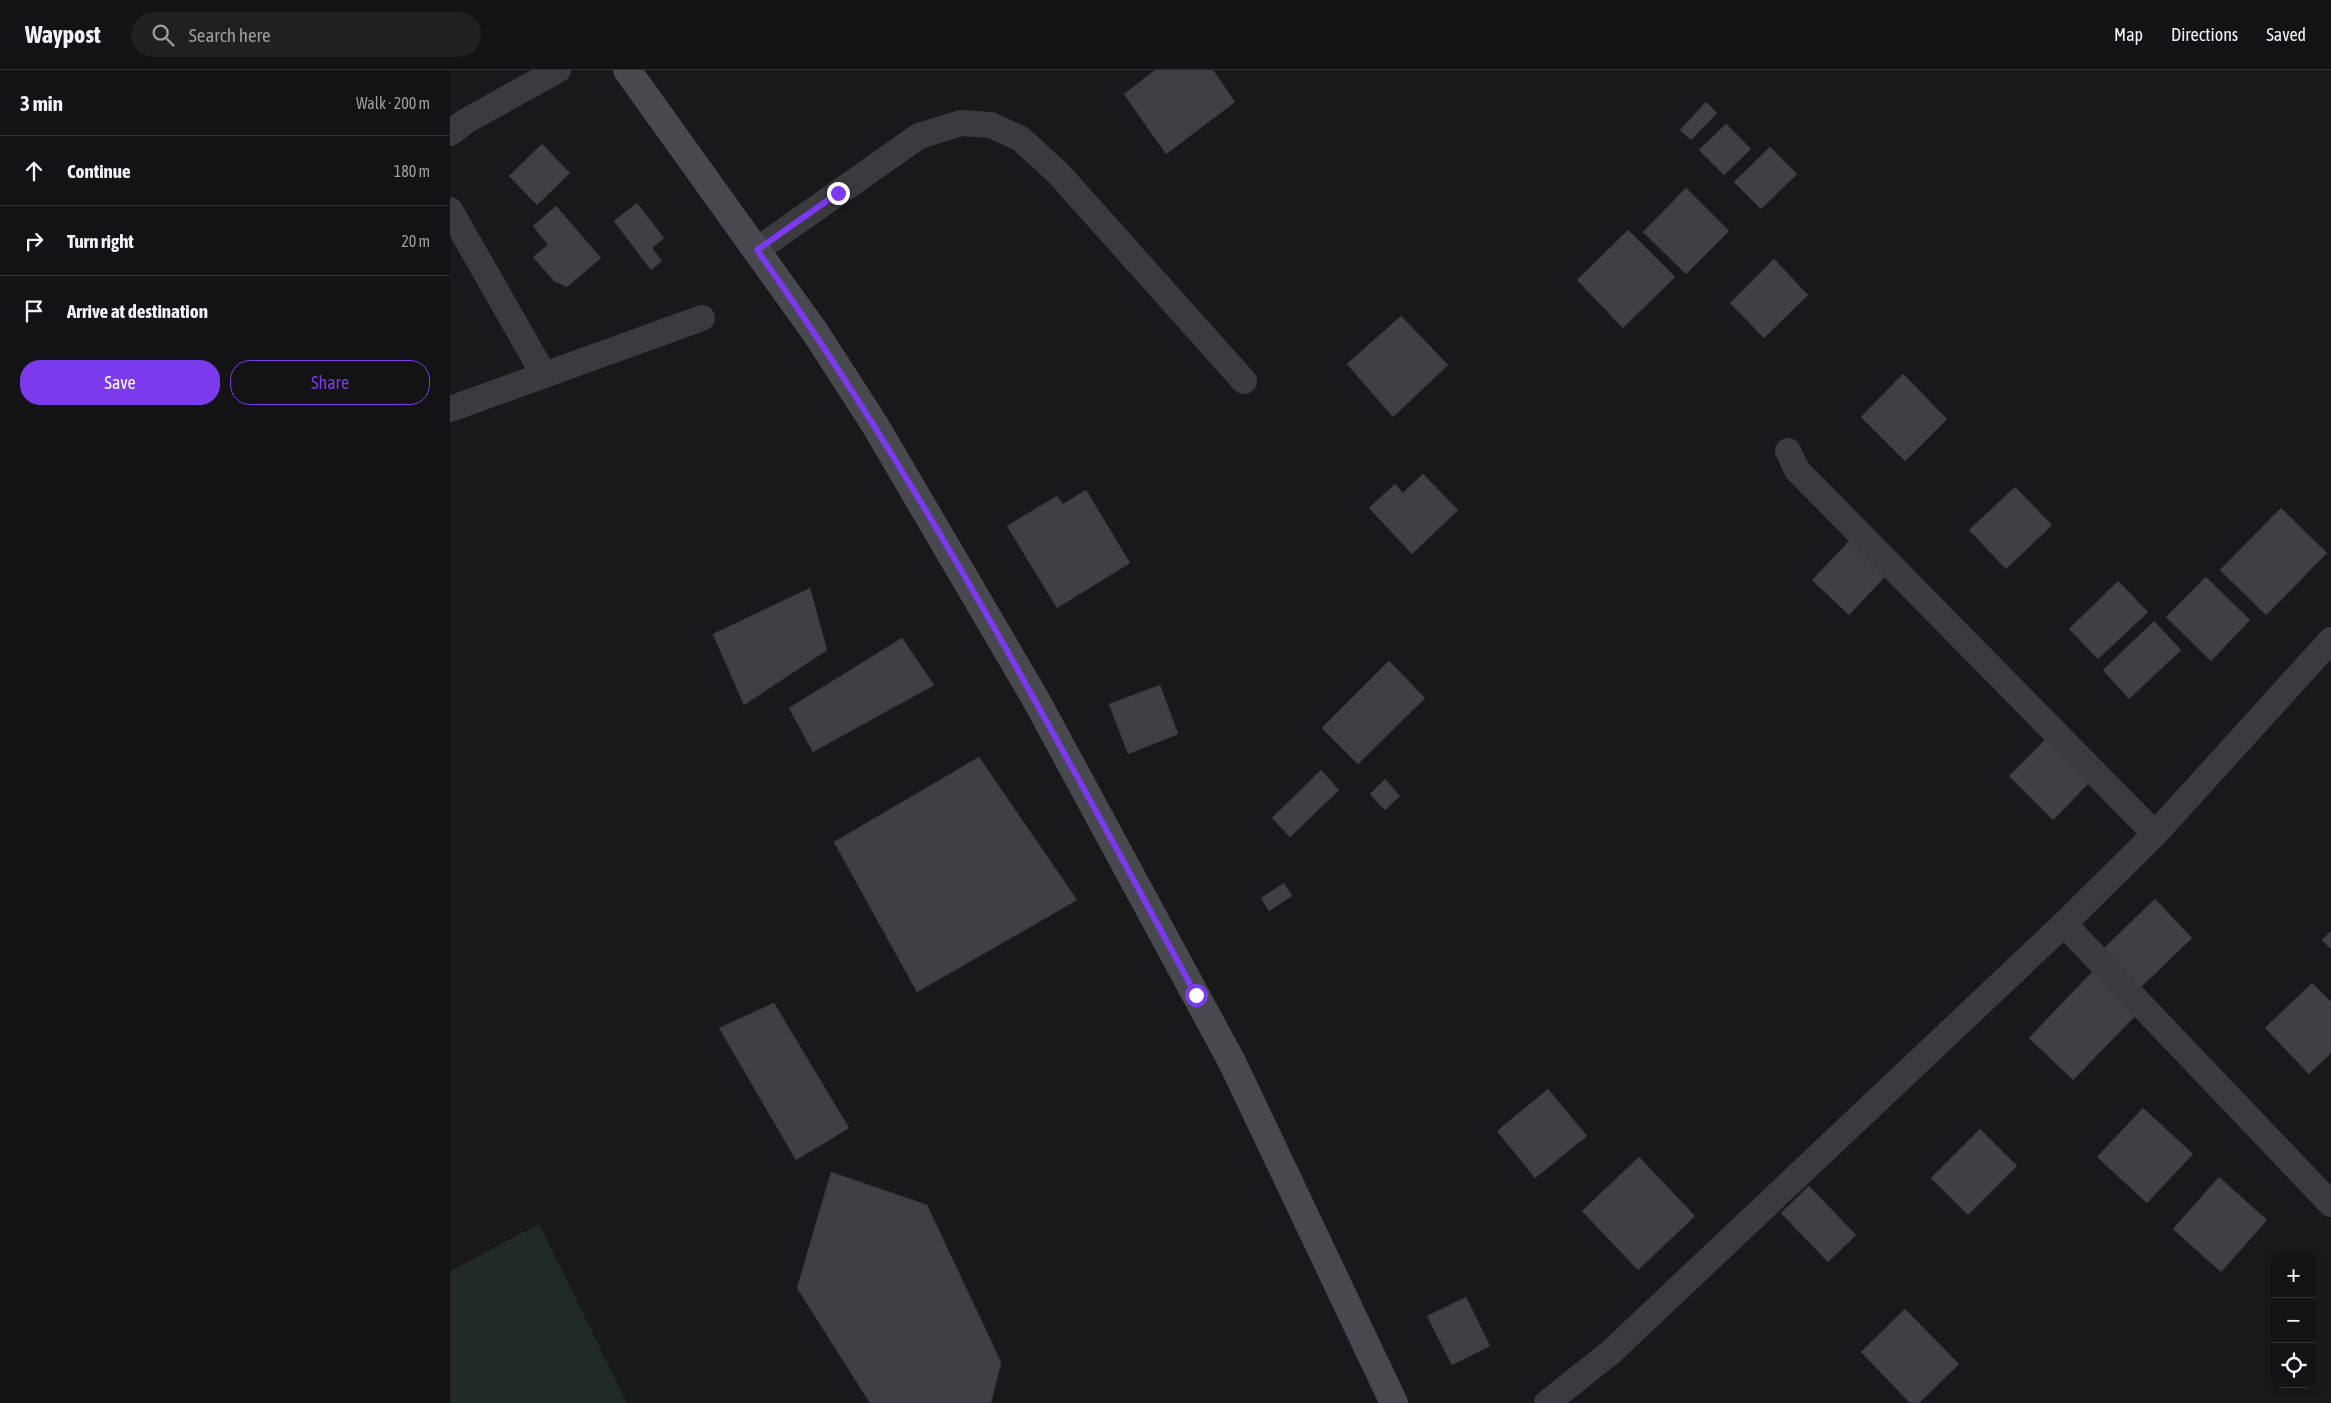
<!DOCTYPE html>
<html lang="en">
<head>
<meta charset="utf-8">
<style>
	:root { --surface:#131214; --page:#202022; --text:#f1f3f6; --muted:#9d9ea0; --line:#323234; --accent:#7c3aed }
	body { margin:0; font-family:"Asap Condensed",sans-serif; background:var(--page); color:var(--text) }
	.controls { position:absolute; right:15px; bottom:15px; display:grid; overflow:hidden; border-radius:10px; box-shadow:0 2px 8px #0003 }
	.controls button { width:45px; height:45px; display:grid; place-items:center; padding:0; border:0; border-bottom:1px solid var(--line); background:var(--surface); color:var(--text); font:25px sans-serif }
	.stop { position:absolute; width:15px; height:15px; margin:-11px; border:4px solid #7c3aed; border-radius:50%; background:#fff }
	.stop.end { background:#7c3aed; border-color:#fff; box-shadow:0 1px 5px #0008 }
	.list { margin:0; padding:0; list-style:none }
	h2 { display:flex; justify-content:space-between; align-items:center; height:65px; margin:0; padding:0 20px; font-size:21px }
	h2 small { font-size:16px; font-weight:400; color:var(--muted) }
	.list li { display:grid; grid-template-columns:32px 1fr auto; gap:15px; align-items:center; box-sizing:border-box; height:70px; padding:0 20px; border-top:1px solid var(--line) }
	.list b { display:block; font-size:19px; white-space:nowrap }
	.list em { font-size:16px; font-style:normal; color:var(--muted) }
	.actions { display:flex; gap:10px; padding:15px 20px }
	.actions a { flex:1; padding:11px 0; border:1px solid var(--accent); border-radius:20px; text-align:center; font-size:18px; color:var(--accent) }
	.actions .main { background:var(--accent); color:#fff }
	.icon { flex:none; width:28px; height:28px; fill:none; stroke:currentColor; stroke-width:2; stroke-linecap:round; stroke-linejoin:round }
	.map { position:relative; flex:none; width:1881px; height:1333px; overflow:hidden }
	header { display:flex; align-items:center; gap:30px; box-sizing:border-box; height:70px; padding:0 25px; background:var(--surface); border-bottom:1px solid var(--line) }
	header strong { font-size:24px }
	nav { display:flex; gap:28px; margin-inline-start:auto; font-size:18px }
	.search { width:350px; height:45px; background:var(--page); display:flex; align-items:center; gap:12px; box-sizing:border-box; padding:0 18px; border-radius:28px; color:var(--muted); font-size:19px }
	main { display:flex }
	aside { flex:1; background:var(--surface) }
	.map>svg:first-child { display:block }
	.grass { fill:#222a25 }
	.building { fill:#404044; stroke:#333236 }
	.lines { fill:none; stroke-linecap:round; stroke-linejoin:round }
	.street { stroke:#3a3a3f; stroke-width:26 }
	.secondary { stroke:#48484f; stroke-width:28 }
	.route { stroke:#7c3aed; stroke-width:6 }
</style>
</head>
<body>
<header>
<strong>Waypost</strong>
<div class="search"><svg class="icon" aria-label="search" viewBox="0 0 24 24"><circle cx="10" cy="10" r="6"/><path d="M15 15l6 6"/></svg>Search here</div>
<nav><a>Map</a><a>Directions</a><a>Saved</a></nav>
</header>
<main>
<aside>
<h2>3 min<small>Walk · 200 m</small></h2>
<ul class="list">
<li><svg class="icon" aria-label="ahead" viewBox="0 0 24 24"><path d="M12 20V5M6 11l6-6 6 6"/></svg><div><b>Continue</b></div><em>180 m</em></li>
<li><svg class="icon" aria-label="right" viewBox="0 0 24 24"><path d="M7 20v-9h11M14 6l5 5-5 5"/></svg><div><b>Turn right</b></div><em>20 m</em></li>
<li><svg class="icon" aria-label="arrive" viewBox="0 0 24 24"><path d="M6 21V4h12l-3 4 3 4H6"/></svg><div><b>Arrive at destination</b></div></li>
</ul>
<div class="actions"><a class="main">Save</a><a>Share</a></div>
</aside>
<div class="map">
<svg width="1881" height="1333" viewBox="0 0 1881 1333">
	<rect width="100%" height="100%" fill="#19181a"/>
	<polygon class="grass" points="89,1154 177,1333 0,1333 0,1201"/>
	<g class="building">
		<polygon points="705,0 763,0 785,32 716,84 674,24"/>
		<polygon points="1256,32 1267,43 1241,70 1230,60"/>
		<polygon points="1276,54 1301,79 1274,105 1249,80"/>
		<polygon points="92,74 120,103 87,135 59,106"/>
		<polygon points="1320,77 1347,104 1311,139 1284,112"/>
		<polygon points="1236,118 1279,161 1236,204 1193,162"/>
		<polygon points="187,133 214,168 202,178 212,191 201,200 164,151"/>
		<polygon points="106,136 151,188 117,217 104,211 83,187 98,175 83,156"/>
		<polygon points="1178,160 1225,207 1173,258 1127,210"/>
		<polygon points="1324,189 1358,225 1314,268 1280,233"/>
		<polygon points="951,246 998,295 943,347 897,294"/>
		<polygon points="1453,304 1497,349 1455,391 1411,347"/>
		<polygon points="973,404 1008,440 962,484 919,438 945,414 953,423"/>
		<polygon points="1565,417 1602,455 1556,499 1519,460"/>
		<polygon points="636,420 680,493 607,538 557,456 607,426 613,434"/>
		<polygon points="1831,438 1877,483 1816,545 1770,500"/>
		<polygon points="1404,466 1441,500 1399,545 1362,510"/>
		<polygon points="1756,507 1800,550 1761,591 1716,547"/>
		<polygon points="1668,511 1698,542 1648,589 1619,559"/>
		<polygon points="360,518 377,580 294,635 263,564"/>
		<polygon points="1704,551 1731,580 1679,629 1653,600"/>
		<polygon points="452,568 484,615 363,682 339,638"/>
		<polygon points="939,591 975,628 908,694 872,658"/>
		<polygon points="710,615 728,664 678,684 659,634"/>
		<polygon points="1597,668 1641,711 1603,750 1559,706"/>
		<polygon points="529,687 627,830 467,922 384,772"/>
		<polygon points="871,700 889,720 840,767 822,748"/>
		<polygon points="935,709 950,726 935,740 920,724"/>
		<polygon points="834,813 842,826 819,841 811,828"/>
		<polygon points="1705,829 1742,868 1690,918 1653,879"/>
		<polygon points="1881,861 1881,879 1872,870"/>
		<polygon points="1643,901 1687,944 1623,1010 1579,968"/>
		<polygon points="1862,913 1881,932 1881,983 1859,1004 1815,958"/>
		<polygon points="324,933 399,1058 346,1090 269,958"/>
		<polygon points="1098,1019 1137,1066 1085,1108 1047,1061"/>
		<polygon points="1693,1038 1743,1084 1697,1133 1647,1087"/>
		<polygon points="1530,1059 1567,1096 1518,1145 1481,1108"/>
		<polygon points="1189,1087 1245,1146 1188,1200 1132,1141"/>
		<polygon points="381,1102 477,1135 551,1292 541,1333 420,1333 347,1218"/>
		<polygon points="1769,1107 1817,1150 1771,1202 1723,1159"/>
		<polygon points="1359,1116 1406,1165 1378,1192 1331,1143"/>
		<polygon points="1016,1227 1040,1276 1002,1295 977,1246"/>
		<polygon points="1455,1239 1509,1294 1469,1333 1460,1333 1411,1282"/>
	</g>
	<g class="lines">
		<g class="street">
			<polyline points="0,63 16,51 108,0"/>
			<polyline points="0,140 94,305"/>
			<polyline points="307,180 469,66 511,53 541,55 571,69 608,103 794,311"/>
			<polyline points="0,339 252,248"/>
			<polyline points="1338,381 1347,400 1705,764"/>
			<polyline points="1614,854 1881,1134"/>
			<polyline points="1097,1333 1161,1282 1614,854 1705,764 1881,570"/>
		</g>
		<polyline class="secondary" points="177,0 365,262 425,355 585,628 782,992 944,1333"/>
	</g>
	<g class="lines">
		<path class="route" d="M388,123l-81,57c167,235 301,492 439,745"/>
	</g>
</svg>
<div class="controls">
<button>+</button>
<button>−</button>
<button><svg class="icon" aria-label="locate" viewBox="0 0 24 24"><circle cx="12" cy="12" r="6"/><path d="M12 2v4M12 18v4M2 12h4M18 12h4"/></svg></button>
</div>
<div class="stop" style="left:746px;top:925px"></div>
<div class="stop end" style="left:388px;top:123px"></div>
</div>
</main>
</body>
</html>
